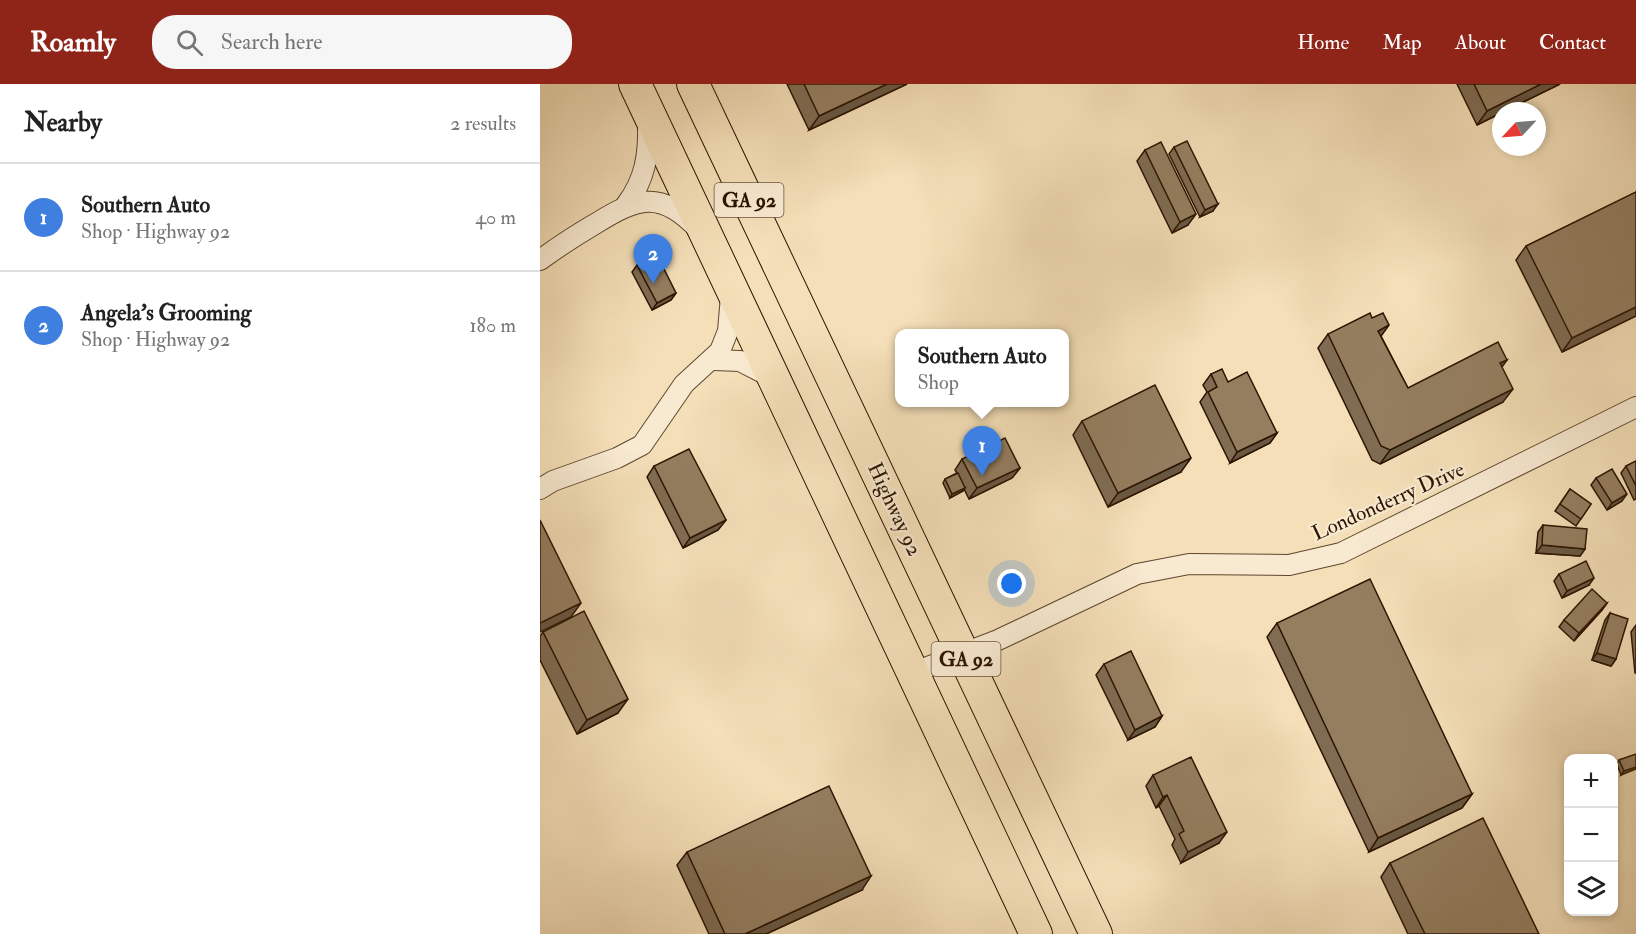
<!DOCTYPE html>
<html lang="en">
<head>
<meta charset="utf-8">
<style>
	:root { --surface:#fff; --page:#f6f6f6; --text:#222; --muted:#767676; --line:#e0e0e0; --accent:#8f2418 }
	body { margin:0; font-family:"IM FELL Double Pica",serif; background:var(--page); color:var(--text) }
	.controls { position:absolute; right:18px; bottom:18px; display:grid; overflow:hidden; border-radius:12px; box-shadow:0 3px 9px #0003 }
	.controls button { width:54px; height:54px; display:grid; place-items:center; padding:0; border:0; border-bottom:2px solid var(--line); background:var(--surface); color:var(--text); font:30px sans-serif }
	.compass { position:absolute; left:952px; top:18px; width:54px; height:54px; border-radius:50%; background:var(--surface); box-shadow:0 3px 9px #0003; rotate:244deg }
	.you { position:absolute; left:472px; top:500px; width:21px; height:21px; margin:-15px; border:4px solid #fff; border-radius:50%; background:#1a73e8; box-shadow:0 0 0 9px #1a73e833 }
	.badge { display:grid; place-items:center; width:39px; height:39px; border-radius:50%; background:var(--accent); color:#fff; font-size:20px; font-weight:700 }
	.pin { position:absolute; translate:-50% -50px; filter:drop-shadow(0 2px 3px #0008) }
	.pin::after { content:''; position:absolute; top:32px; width:21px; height:18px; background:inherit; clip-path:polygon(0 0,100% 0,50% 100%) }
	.popup { position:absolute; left:355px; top:245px; width:174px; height:78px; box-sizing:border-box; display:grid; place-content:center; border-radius:12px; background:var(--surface); filter:drop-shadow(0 2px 4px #0005); font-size:20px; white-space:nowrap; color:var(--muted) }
	.popup b { font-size:22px; color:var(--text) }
	.popup::after { content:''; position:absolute; left:50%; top:100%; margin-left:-12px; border:12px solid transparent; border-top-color:var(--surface) }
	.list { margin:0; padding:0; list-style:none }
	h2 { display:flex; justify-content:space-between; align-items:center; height:78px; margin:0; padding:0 24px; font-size:26px }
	h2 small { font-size:20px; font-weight:400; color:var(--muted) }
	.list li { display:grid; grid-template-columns:39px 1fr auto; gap:18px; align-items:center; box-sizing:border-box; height:108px; padding:0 24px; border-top:2px solid var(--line) }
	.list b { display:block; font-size:22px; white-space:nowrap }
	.list p { margin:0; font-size:20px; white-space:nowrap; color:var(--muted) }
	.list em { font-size:20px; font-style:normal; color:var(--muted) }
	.icon { flex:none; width:33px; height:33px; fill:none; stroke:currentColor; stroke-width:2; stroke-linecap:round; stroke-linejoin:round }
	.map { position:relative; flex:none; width:1096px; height:850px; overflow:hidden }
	header { display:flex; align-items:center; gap:36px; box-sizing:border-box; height:84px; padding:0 30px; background:var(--accent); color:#fff }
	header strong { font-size:28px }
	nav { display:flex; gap:33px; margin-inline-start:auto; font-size:21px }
	.search { width:420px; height:54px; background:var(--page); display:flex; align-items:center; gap:15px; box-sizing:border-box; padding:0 21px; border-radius:24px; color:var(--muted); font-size:22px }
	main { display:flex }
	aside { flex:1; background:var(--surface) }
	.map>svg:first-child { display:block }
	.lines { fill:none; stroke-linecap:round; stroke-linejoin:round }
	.street-casing { stroke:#5e472e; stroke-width:22 }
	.primary-casing { stroke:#2c1400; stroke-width:34 }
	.street { stroke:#f8ead1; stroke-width:20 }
	.primary { stroke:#f4dfb8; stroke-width:32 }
	.wall { fill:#7f6c53; stroke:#2c1400; stroke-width:1.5 }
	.shaded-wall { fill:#685843; stroke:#2c1400; stroke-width:1.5 }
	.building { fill:#947e60; stroke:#2c1400; stroke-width:1.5 }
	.labels { text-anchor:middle; stroke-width:4.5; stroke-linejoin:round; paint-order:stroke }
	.shield { fill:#f8ead1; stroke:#69543f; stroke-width:1.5 }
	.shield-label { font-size:20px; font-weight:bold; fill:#2c1400 }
	.street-label { font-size:21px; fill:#2c1400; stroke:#f8ead1 }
</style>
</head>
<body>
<header>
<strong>Roamly</strong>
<div class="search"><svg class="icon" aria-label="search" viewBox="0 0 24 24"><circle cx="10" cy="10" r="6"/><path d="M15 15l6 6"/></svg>Search here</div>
<nav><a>Home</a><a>Map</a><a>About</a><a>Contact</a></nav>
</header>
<main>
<aside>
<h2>Nearby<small>2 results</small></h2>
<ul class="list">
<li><span class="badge" style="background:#3f7fe0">1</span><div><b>Southern Auto</b><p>Shop · Highway 92</p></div><em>40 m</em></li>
<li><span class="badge" style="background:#3f7fe0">2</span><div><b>Angela's Grooming</b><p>Shop · Highway 92</p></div><em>180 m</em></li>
</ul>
</aside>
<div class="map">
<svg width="1096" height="850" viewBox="0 0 1096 850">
	<rect width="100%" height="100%" fill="#f4dfb8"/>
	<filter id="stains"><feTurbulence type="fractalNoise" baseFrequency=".00333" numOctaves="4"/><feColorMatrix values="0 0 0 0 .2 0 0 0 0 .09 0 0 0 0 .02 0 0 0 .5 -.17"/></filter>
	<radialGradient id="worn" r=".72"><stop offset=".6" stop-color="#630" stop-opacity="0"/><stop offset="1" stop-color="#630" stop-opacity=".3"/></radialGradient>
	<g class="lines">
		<defs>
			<g id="street">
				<path d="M86,121c19,-25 23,-50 22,-81"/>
				<path d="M0,176c18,-13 36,-25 55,-36 42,-26 65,-35 103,5"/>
				<polyline points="174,276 200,277 233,294"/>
				<polyline points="0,405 13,397 77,374 102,361 144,300 180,267 188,247 191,212"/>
				<polyline points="372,589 458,556 597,490 649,480 749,481 801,469 1096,323"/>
			</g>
			<g id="primary">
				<polyline points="95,0 496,850"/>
				<polyline points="153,0 556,850"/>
			</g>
		</defs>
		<use href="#street" class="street-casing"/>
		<use href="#primary" class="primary-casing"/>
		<use href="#street" class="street"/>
		<use href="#primary" class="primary"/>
	</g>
	<g class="wall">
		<polygon points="247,0 367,0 269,46"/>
		<polygon points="917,0 1020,0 965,27 961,27 961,29 937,41"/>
		<polygon points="634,63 673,127 660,133 629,70"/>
		<polygon points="605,66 648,141 632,149 597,77"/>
		<polygon points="1096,108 1096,232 1022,268 976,176 986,162"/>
		<polygon points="97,181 136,209 131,216 112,226 92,188"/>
		<polygon points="788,250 841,252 868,304 961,283 963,318 840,380 832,376 778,264"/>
		<polygon points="671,290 688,298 737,349 730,359 690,379 660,318 667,308 663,301"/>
		<polygon points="542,337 641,388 568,423 533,351"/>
		<polygon points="422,375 480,384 472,394 429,415 424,405 423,407 410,414 403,399 405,395 417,389 415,386"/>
		<polygon points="1096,377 1096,415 1094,416 1081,389 1086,382"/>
		<polygon points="114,382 186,436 178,446 143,464 107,393"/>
		<polygon points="1056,394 1082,417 1067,426 1051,401"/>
		<polygon points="1030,405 1051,420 1036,442 1015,427"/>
		<polygon points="1003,441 1045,465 1040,472 996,469 998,448"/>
		<polygon points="1019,490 1049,501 1022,514 1014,497"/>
		<polygon points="1067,519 1062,526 1034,557 1019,543 1024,536"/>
		<polygon points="1070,529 1076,575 1071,582 1052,576 1065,536"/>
		<polygon points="737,539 932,710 922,724 829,768 727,553"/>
		<polygon points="1096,541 1096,589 1095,589 1091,548"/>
		<polygon points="3,548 78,629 37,650 0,576 0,552"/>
		<polygon points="564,580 622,632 615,643 588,656 556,591"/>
		<polygon points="1096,671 1081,691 1077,680 1079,676"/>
		<polygon points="613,691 679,759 641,779 632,761 635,755 619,722 616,724 606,702"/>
		<polygon points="147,768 322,806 226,850 169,850 137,781"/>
		<polygon points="850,779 999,850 868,850 841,793"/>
	</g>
	<g class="shaded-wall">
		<polygon points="347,0 367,0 269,46 279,32"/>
		<polygon points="1001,0 1020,0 965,27 961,27 961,29 937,41 947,27"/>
		<polygon points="678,120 673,127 660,133 665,126"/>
		<polygon points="656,130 648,141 632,149 640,138"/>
		<polygon points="136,209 131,216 112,226 117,219"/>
		<polygon points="1096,223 1096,232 1022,268 1032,254"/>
		<polygon points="849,241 839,255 838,247"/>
		<polygon points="967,276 957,290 960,279"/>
		<polygon points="973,305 963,318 840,380 850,366"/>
		<polygon points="737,349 730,359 690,379 697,368"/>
		<polygon points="651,374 641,388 568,423 578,409"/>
		<polygon points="480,384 472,394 429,415 437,404"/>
		<polygon points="425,404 423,407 410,414 412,410"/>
		<polygon points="1087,410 1082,417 1067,426 1072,419"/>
		<polygon points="186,436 178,446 143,464 150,454"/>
		<polygon points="1002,461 1045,465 1040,472 996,469"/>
		<polygon points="1054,494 1049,501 1022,514 1027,507"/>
		<polygon points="41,519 31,533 0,548 0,539"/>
		<polygon points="1067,519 1062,526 1034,557 1039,549"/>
		<polygon points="1057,569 1076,575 1071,582 1052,576"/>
		<polygon points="88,615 78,629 37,650 47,636"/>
		<polygon points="622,632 615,643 588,656 595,646"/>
		<polygon points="1096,683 1096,685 1081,691 1084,687"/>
		<polygon points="932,710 922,724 829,768 838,754"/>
		<polygon points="627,711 619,722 616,724 623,713"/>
		<polygon points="687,748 679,759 641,779 648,768"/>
		<polygon points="331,792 322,806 226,850 205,850"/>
	</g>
	<g class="building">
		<polygon points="264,0 347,0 279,32"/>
		<polygon points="934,0 1001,0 947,27"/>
		<polygon points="647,57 678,120 665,126 634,63"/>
		<polygon points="621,58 656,130 640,138 605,66"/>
		<polygon points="1096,108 1096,223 1032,254 986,162"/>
		<polygon points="117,171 136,209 117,219 97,181"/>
		<polygon points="830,229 832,234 843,229 849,241 838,247 868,304 958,258 967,276 960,279 973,305 850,366 841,362 788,250"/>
		<polygon points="682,285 688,298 707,288 737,349 697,368 668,308 677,303 671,290"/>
		<polygon points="615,301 651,374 578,409 542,337"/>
		<polygon points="465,354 480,384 437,404 422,375"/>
		<polygon points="149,365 186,436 150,454 114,382"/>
		<polygon points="1096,377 1096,402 1086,382"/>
		<polygon points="1072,385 1087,410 1072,419 1056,394"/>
		<polygon points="418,389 425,404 412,410 405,395"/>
		<polygon points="1030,405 1051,420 1041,435 1020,420"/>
		<polygon points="0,436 41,519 0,539"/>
		<polygon points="1003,441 1047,445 1045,465 1002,461"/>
		<polygon points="1046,477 1054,494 1027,507 1019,490"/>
		<polygon points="830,495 932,710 838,754 737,539"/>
		<polygon points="1052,505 1067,519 1039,549 1024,536"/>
		<polygon points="44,527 88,615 47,636 3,548"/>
		<polygon points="1070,529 1088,535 1076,575 1057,569"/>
		<polygon points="591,567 622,632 595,646 564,580"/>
		<polygon points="1096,670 1096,683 1084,687 1079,676"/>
		<polygon points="651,673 687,748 648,768 639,750 644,747 627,711 623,713 613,691"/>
		<polygon points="289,702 331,792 205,850 185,850 147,768"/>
		<polygon points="943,734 999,850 885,850 850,779"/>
	</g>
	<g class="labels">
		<g class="shield">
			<rect x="174.5" y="99" width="69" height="34" rx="4.5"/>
			<rect x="391.5" y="558" width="69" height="34" rx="4.5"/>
		</g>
		<g class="shield-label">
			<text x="209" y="123">GA 92</text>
			<text x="426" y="582">GA 92</text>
		</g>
		<g class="street-label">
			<text transform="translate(848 417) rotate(-24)" y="7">Londonderry Drive</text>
			<text transform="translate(355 425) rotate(65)" y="7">Highway 92</text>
		</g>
	</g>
	<rect width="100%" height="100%" filter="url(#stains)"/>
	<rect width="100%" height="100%" fill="url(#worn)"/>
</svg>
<div class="controls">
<button>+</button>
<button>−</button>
<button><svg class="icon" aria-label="layers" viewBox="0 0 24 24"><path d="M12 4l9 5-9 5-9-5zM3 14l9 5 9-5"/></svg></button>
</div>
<svg class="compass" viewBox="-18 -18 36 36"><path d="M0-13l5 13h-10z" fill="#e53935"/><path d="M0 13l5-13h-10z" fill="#767676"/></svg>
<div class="you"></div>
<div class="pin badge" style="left:442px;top:392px;background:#3f7fe0">1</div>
<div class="popup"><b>Southern Auto</b>Shop</div>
<div class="pin badge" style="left:113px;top:200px;background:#3f7fe0">2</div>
</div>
</main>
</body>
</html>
